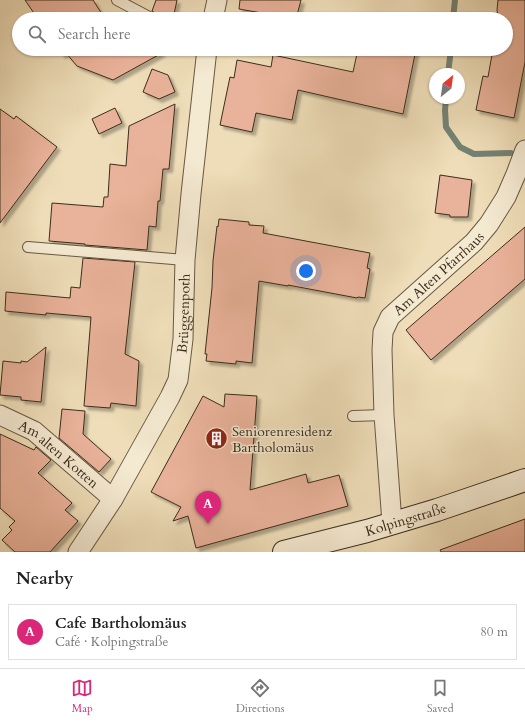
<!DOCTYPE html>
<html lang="en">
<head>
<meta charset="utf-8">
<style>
	:root { --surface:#fff; --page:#f6f6f6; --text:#222; --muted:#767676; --line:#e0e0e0; --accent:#db2777 }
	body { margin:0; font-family:Cardo,serif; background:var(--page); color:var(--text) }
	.compass { position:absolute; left:429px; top:68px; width:36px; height:36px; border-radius:50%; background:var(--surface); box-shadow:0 1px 3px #0004; rotate:29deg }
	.you { position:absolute; left:306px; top:271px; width:14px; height:14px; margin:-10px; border:3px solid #fff; border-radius:50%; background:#1a73e8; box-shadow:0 0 0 6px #1a73e833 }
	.badge { display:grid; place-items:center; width:26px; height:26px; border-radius:50%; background:var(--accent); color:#fff; font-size:13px; font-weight:700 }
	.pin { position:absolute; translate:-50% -33px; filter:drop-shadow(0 1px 2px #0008) }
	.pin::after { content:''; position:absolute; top:21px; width:14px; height:12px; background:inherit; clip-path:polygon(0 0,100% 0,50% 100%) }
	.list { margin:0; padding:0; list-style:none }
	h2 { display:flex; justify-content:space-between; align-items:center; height:52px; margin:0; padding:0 16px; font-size:17px }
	h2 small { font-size:13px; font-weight:400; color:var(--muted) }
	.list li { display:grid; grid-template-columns:26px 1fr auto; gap:12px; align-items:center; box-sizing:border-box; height:56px; margin:0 8px 8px; padding:0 8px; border:1px solid var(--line); border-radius:0px }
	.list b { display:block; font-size:15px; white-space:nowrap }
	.list p { margin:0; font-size:13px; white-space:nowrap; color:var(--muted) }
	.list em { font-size:13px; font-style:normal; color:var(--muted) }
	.icon { flex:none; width:22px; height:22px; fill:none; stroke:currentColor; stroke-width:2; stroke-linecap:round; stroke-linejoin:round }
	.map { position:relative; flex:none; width:525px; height:552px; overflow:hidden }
	.search { position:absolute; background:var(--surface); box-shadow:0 1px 3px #0004; left:12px; right:12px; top:12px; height:44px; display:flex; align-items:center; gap:10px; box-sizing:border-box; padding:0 14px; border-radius:22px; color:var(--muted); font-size:15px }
	.sheet { height:116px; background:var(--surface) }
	nav { display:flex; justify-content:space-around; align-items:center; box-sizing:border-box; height:56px; border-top:1px solid var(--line); background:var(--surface); font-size:11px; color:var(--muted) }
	nav a { display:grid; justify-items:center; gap:2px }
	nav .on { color:var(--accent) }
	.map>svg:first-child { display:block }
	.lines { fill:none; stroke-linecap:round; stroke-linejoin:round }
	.stream { stroke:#748274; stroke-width:6 }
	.building { fill:#e9b29a; stroke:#3c2d1b; filter:url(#shadow) }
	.service-casing { stroke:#685942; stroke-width:12 }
	.minor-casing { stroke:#685942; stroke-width:21 }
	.secondary-casing { stroke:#3c2d1b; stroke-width:24 }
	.service { stroke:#f4e9d1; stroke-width:10 }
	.minor { stroke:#f4e9d1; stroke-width:19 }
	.secondary { stroke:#f4e9d1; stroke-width:22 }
	.labels { text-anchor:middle; stroke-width:3; stroke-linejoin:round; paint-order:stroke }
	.street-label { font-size:14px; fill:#3c2d1b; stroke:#f4e9d1 }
	.poi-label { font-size:14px; fill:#3c2d1b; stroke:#f4e9d1; text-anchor:start }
</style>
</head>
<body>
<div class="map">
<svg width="525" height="552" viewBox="0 0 525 552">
	<defs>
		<filter id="shadow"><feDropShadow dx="3.5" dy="3.5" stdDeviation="1" flood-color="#0004"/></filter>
	</defs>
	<rect width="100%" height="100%" fill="#eeddb8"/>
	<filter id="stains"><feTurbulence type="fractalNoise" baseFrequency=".005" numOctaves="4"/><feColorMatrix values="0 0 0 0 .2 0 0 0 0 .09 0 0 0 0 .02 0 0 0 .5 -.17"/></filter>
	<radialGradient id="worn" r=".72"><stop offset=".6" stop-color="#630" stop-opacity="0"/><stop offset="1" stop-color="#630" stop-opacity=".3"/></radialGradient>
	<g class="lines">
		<g class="stream">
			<polyline points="453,19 455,0"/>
			<polyline points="448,74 451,49"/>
			<polyline points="446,98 445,110 446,127 460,147 474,154 511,153"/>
		</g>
	</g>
	<g class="building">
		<polygon points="25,0 93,0 105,19 38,19"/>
		<polygon points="156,0 177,0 173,19 159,19 158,15 152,11"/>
		<polygon points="240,0 301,0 296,19 239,9"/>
		<polygon points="498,0 525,0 525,62 514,118 476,110 483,76 488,77 493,49 506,49 506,19 498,17 497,10"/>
		<polygon points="58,49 152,49 162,53 113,80 77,66 66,53 62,55"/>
		<polygon points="358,49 416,49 403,114 298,90 292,120 256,113 252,132 220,125 230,77 234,78 237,60 271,67 273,55 353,72"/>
		<polygon points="152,69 168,75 175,92 159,99 143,92"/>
		<polygon points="175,104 169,169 163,169 160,201 158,201 156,227 149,226 147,250 85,245 85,244 49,241 52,203 103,207 104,197 108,197 110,164 126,166 129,126"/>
		<polygon points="115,108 122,123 99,134 92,119"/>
		<polygon points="0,109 14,119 16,116 57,147 0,223"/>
		<polygon points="440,175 472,180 468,217 450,217 450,215 435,213"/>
		<polygon points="219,219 249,222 249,225 264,226 263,233 370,253 367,268 370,269 365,298 358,297 357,298 288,285 288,286 259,281 252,363 236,361 236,364 206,361 207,354 205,354 212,288 213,261 217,226 218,227"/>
		<polygon points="525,227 525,279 431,360 406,330"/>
		<polygon points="83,258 135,262 125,354 139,361 136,406 111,403 110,408 84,406 91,317 46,313 46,315 5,311 6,292 70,298 71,287 80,288"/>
		<polygon points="46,347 41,402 21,400 21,397 0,395 3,361 21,363 21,361 27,362"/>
		<polygon points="225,394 257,396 250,490 306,474 308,483 339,475 348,506 196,548 188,516 173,521 181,507 151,492 203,396 224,407"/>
		<polygon points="62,409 85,411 83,434 111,459 99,472 59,438"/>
		<polygon points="0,434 34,450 36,447 51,460 38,473 72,503 65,510 78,521 50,552 15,552 2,540 12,530 9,527 15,521 0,508"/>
		<polygon points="525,519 525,552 441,552 440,550"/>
	</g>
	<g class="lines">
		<defs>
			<g id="service">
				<polyline points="117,0 153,19"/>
				<polyline points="28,247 185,260"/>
				<polyline points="353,416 384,415"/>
			</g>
			<g id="minor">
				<polyline points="213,19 217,0"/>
				<path id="s1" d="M0,415l34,16 79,68"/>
				<path id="s2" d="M392,523l-8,-108 -2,-65 1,-18 7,-15 84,-75 15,-18 17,-27 10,-23 9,-24"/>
				<path id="s3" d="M78,552l35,-53 57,-102 8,-17 5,-41 2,-79 6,-66 16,-145"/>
			</g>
			<g id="secondary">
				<path id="s4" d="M284,552l83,-21 70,-21 88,-30"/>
			</g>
		</defs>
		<use href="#service" class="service-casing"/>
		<use href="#minor" class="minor-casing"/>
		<use href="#secondary" class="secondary-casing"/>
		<use href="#service" class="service"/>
		<use href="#minor" class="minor"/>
		<use href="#secondary" class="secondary"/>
	</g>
	<defs>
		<symbol id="building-disc" viewBox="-11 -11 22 22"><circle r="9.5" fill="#8f2418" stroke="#f4e9d1"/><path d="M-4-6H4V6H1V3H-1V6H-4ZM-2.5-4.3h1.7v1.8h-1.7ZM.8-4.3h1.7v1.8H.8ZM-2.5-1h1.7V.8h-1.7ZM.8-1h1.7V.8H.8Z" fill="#fff"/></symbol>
	</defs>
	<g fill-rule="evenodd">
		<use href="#building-disc" x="204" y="426" width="25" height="25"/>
	</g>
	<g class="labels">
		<g class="street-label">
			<text dy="5" stroke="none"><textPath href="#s2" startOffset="273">Am Alten Pfarrhaus</textPath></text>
			<text dy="5" stroke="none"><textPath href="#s3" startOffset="266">Brüggenpoth</textPath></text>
			<text dy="5" stroke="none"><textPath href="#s1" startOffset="71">Am alten Kotten</textPath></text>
			<text dy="5" stroke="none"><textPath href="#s4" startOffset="126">Kolpingstraße</textPath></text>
		</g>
		<g class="poi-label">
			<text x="232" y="436">Seniorenresidenz<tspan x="232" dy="16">Bartholomäus</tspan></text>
		</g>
	</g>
	<rect width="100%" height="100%" filter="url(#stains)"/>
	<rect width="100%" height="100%" fill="url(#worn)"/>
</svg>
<svg class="compass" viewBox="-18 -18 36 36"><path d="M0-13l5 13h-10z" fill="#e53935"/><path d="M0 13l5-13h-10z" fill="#767676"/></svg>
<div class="you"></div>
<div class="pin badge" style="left:208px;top:524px">A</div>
<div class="search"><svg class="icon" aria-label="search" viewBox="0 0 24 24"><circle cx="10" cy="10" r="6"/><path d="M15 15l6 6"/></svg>Search here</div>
</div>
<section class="sheet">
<h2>Nearby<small></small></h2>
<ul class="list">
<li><span class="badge">A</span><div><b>Cafe Bartholomäus</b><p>Café · Kolpingstraße</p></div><em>80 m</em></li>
</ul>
</section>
<nav>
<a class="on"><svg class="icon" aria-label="map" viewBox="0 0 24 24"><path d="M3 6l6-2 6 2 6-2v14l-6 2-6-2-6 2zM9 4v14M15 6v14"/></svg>Map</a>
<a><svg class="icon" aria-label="directions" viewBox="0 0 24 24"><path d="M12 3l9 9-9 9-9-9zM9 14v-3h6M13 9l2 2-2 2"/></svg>Directions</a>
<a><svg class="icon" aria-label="saved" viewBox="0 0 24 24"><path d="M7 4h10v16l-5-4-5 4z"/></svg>Saved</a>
</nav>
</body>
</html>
